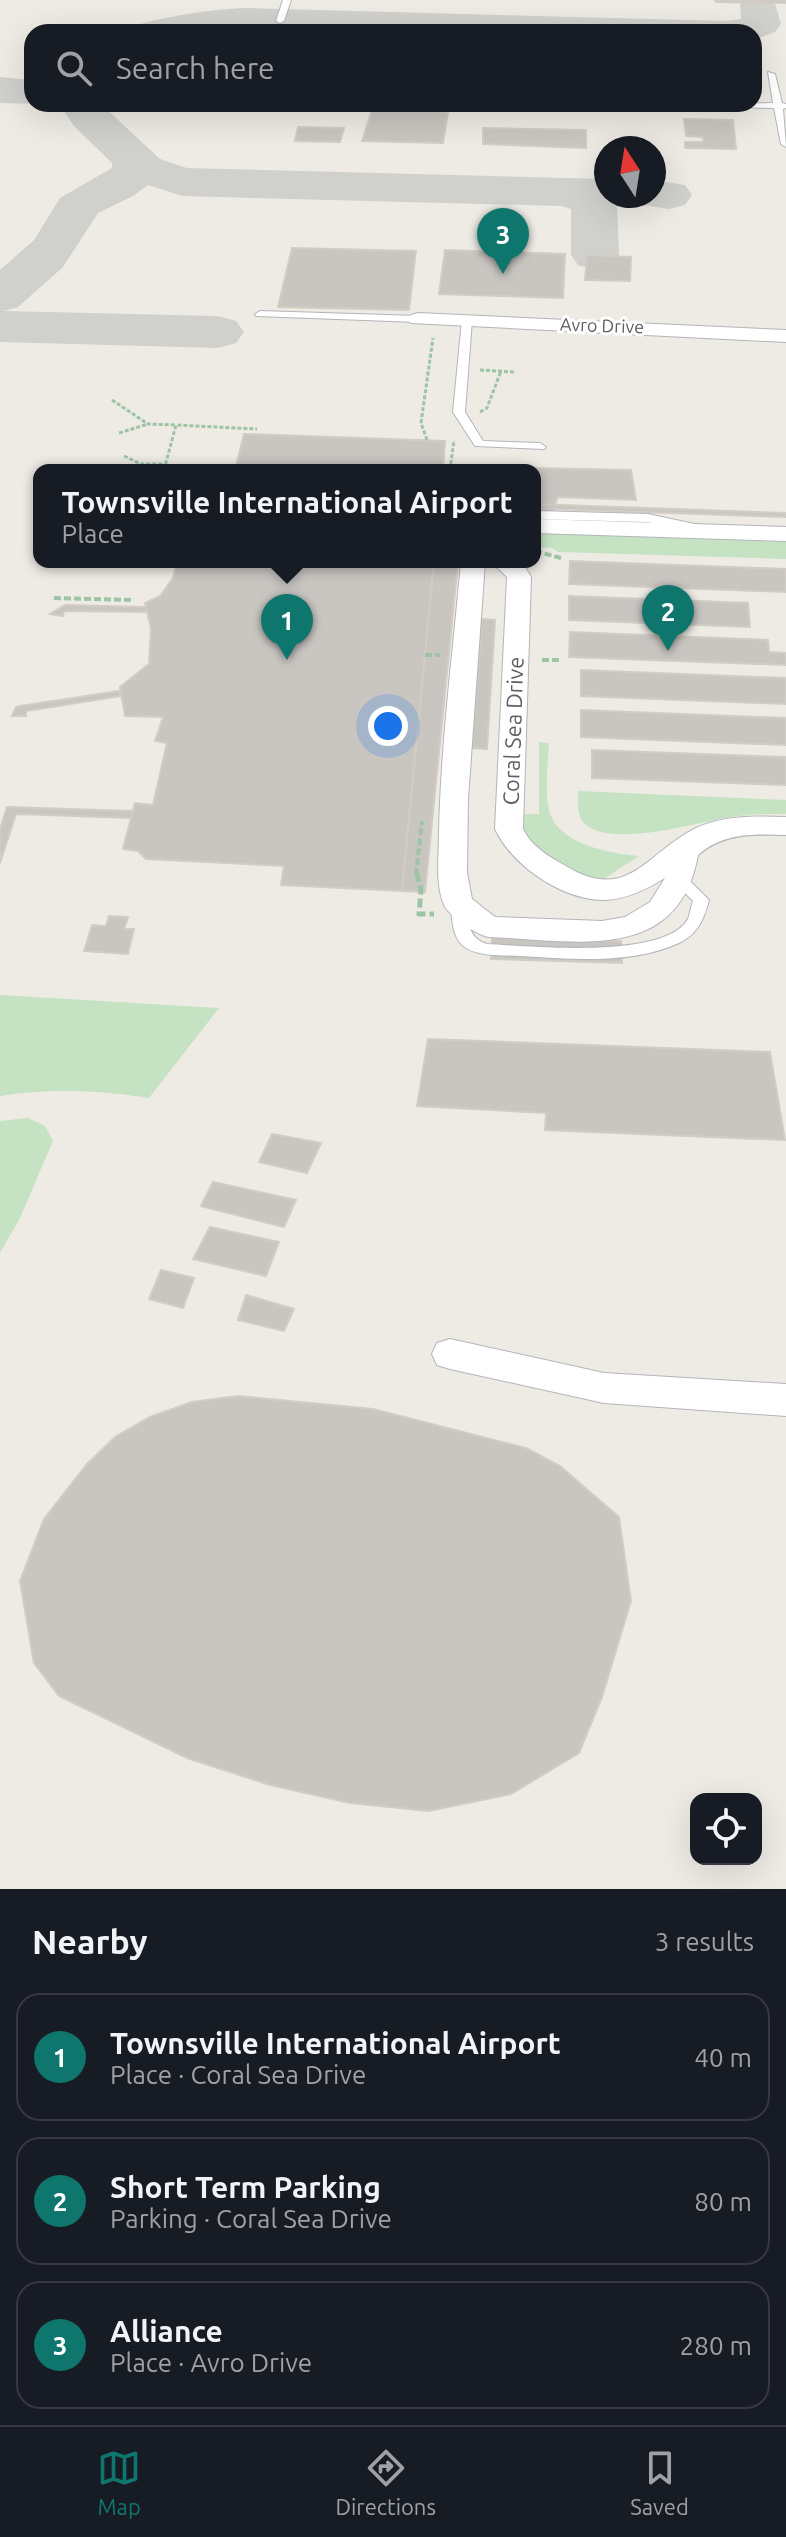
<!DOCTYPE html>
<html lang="en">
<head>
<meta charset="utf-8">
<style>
	:root { --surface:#171b24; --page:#242831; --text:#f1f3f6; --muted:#9ea1a6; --line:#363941; --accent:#0f766e }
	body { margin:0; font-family:Ubuntu,sans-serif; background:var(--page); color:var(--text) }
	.controls { position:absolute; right:24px; bottom:24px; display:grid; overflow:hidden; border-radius:16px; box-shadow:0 8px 32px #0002 }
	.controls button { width:72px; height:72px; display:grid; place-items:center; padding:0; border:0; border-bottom:2px solid var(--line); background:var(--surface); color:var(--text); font:40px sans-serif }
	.compass { position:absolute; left:594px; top:136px; width:72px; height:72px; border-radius:50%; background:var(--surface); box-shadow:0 8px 32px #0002; rotate:348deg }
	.you { position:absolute; left:388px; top:726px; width:28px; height:28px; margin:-20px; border:6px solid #fff; border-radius:50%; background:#1a73e8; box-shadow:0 0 0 12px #1a73e833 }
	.badge { display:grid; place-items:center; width:52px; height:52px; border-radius:50%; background:var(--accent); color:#fff; font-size:26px; font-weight:700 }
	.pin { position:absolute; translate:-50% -66px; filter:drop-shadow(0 2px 4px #0008) }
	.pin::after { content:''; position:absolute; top:42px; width:28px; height:24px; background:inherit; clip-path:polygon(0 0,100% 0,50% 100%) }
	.popup { position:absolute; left:33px; top:464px; width:508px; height:104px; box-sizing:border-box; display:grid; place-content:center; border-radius:16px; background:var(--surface); filter:drop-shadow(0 2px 6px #0005); font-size:26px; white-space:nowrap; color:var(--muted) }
	.popup b { font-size:30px; color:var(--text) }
	.popup::after { content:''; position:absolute; left:50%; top:100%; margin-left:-16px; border:16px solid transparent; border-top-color:var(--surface) }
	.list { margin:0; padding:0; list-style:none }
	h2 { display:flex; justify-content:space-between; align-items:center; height:104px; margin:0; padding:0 32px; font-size:34px }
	h2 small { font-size:26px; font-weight:400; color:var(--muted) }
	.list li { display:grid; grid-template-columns:52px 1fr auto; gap:24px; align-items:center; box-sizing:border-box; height:128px; margin:0 16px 16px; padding:0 16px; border:2px solid var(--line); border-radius:24px }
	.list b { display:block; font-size:30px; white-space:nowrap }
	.list p { margin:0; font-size:26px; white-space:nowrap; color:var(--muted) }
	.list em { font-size:26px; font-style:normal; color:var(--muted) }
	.icon { flex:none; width:44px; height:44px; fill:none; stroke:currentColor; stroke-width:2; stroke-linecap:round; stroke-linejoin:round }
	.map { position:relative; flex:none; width:786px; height:1889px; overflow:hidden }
	.search { position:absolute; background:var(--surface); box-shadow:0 8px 32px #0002; left:24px; right:24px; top:24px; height:88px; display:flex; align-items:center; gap:20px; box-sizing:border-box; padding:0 28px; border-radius:24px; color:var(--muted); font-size:30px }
	.sheet { height:536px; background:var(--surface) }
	nav { display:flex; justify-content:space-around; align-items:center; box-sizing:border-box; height:112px; border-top:2px solid var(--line); background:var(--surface); font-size:22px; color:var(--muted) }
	nav a { display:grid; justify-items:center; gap:4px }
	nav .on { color:var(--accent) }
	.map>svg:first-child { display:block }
	.green { fill:#c5e3c3 }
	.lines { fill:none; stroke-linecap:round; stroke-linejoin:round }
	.taxiway { fill:#d0d0cc; fill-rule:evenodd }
	.building { fill:#c9c6c2; stroke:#d2cdc4; stroke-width:2 }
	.service-casing { stroke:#b2b5b9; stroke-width:2 }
	.minor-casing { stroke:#b2b5b9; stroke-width:2 }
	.path-far2 { stroke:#9dc4a5; stroke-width:3; stroke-dasharray:4 2; stroke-linecap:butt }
	.path-far1 { stroke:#9dc4a5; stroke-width:4; stroke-dasharray:7 3; stroke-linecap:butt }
	.path { stroke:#9dc4a5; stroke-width:5; stroke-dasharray:9 4; stroke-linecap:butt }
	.service { fill:#fff; fill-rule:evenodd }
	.minor { fill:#fff; fill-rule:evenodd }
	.labels { text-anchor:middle; stroke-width:6; stroke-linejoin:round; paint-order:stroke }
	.far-street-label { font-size:18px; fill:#5d6064; stroke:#fff }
	.street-label { font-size:22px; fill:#5d6064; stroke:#fff }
</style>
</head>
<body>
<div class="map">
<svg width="786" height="1889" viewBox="0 0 786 1889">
	<rect width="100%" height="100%" fill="#eeebe5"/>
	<g class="green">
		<polygon points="535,533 786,542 786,559 558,552 552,548 535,547"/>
		<path d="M539,742l10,1c-1,20 -4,42 -1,62 5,39 60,48 91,51l-40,26c-19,-6 -68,-32 -78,-49 -2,-5 -2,-13 -2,-19h20z"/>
		<path d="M578,791l208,9v14c-19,0 -37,0 -55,3 -33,5 -117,31 -145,8 -10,-8 -8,-22 -8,-34z"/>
		<path d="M0,995l219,13 -70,90c-51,-8 -98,-10 -149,-2z"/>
		<polygon points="28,1118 45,1126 53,1141 20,1218 0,1253 0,1121"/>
	</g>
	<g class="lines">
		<g class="taxiway">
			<path d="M740,0h34l7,24 -6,8 -21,8v-8h-620l6,-8c35,-9 67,-14 103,-16l483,13 15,-2z"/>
			<polygon points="0,77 32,80 32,104 38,104 0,103"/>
			<polygon points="59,104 101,104 160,159 187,168 606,179 606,196 627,196 617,204 619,255 612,265 595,270 578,265 571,255 571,209 561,206 182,196 148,185 133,196 98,213 63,267 18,307 3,311 218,316 236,321 244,332 236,343 218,348 0,342 0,270 34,240 60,198 112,168 112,163 74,126"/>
			<polygon points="654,180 685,185 692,195 685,205 669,209 638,204 632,196 654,196"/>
		</g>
	</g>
	<g class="building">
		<polygon points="715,0 786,0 786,3 716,2"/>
		<polygon points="372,110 448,112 443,143 362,141"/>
		<polygon points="684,119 733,120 736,149 685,148 685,142 703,142 703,137 686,136"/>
		<polygon points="298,127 344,128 340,142 295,141"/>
		<polygon points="483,128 586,130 586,148 483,144"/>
		<polygon points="292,248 416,251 409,310 278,307"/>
		<polygon points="445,250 565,254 563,298 439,294"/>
		<polygon points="587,255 631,257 630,281 585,280"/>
		<polygon points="244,434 445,441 443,470 235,470"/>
		<polygon points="476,467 631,470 636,500 558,497 555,505 535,504 535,470 475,470"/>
		<polygon points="535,504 786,513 786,517 554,509 553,518 535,518"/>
		<polygon points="570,561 786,569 786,592 569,584"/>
		<polygon points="177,562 434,562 402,891 281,885 284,866 146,859 138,851 123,849 135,803 153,805 167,743 155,741 163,717 125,716 120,687 149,664 151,628 145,603 160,596 173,578"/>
		<polygon points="434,562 458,562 425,892 402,891"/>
		<polygon points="569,596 748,603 750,627 569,620"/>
		<polygon points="65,605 146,607 146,612 64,611 63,616 50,614"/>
		<polygon points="482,619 495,620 487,749 472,748"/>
		<polygon points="570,632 768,640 769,652 786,653 786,665 569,657"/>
		<polygon points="581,670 786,678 786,704 581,696"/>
		<polygon points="120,691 121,696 26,711 26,716 12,716 16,707 20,706"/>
		<polygon points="581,710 786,718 786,745 581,737"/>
		<polygon points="592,750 786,757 786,785 592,778"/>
		<polygon points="7,807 132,811 131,818 16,814 0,863 0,829"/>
		<polygon points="109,916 128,917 124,929 134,929 128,954 84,951 92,925 106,926"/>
		<polygon points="492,938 621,941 622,963 491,959"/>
		<polygon points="428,1039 770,1052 785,1140 545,1130 546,1113 417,1106"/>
		<polygon points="272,1134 321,1143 307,1173 259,1162"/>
		<polygon points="213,1182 296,1200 284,1227 201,1206"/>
		<polygon points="210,1227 279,1242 266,1276 193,1259"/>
		<polygon points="161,1270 194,1278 183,1308 149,1299"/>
		<polygon points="246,1295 294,1309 284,1331 238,1320"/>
		<polygon points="238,1396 373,1409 526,1448 560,1466 619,1517 631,1601 602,1697 579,1753 511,1794 429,1811 350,1803 270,1785 187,1758 59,1696 34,1663 20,1581 44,1519 87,1464 115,1437 150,1417 192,1402"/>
	</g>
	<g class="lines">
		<defs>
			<g id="service">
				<polygon points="283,0 291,0 284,21 280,23 276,21"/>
				<polygon points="768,72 775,74 782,103 786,104 786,108 783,109 786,147 781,144 774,108 722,107 718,104 773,103"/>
				<polygon points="260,311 418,316 423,319 418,322 256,316 255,314"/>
				<polygon points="467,317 472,320 465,412 483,441 540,443 546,447 544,449 475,446 453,412 462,320"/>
				<polygon points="535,511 648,514 704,526 706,529 700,533 648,522 535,519"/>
				<path d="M679,874l5,1 25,25c-5,19 -11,34 -30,43 -48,22 -108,16 -159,13 -17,-1 -39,1 -54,-8 -15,-10 -13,-29 -16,-45l8,-5 8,5c3,18 1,35 21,41 41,2 178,16 201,-25 2,-5 3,-13 5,-18l-22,-22z"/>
			</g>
			<g id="minor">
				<polygon points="418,313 786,330 786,342 411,323 408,319 411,315"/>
				<polygon points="535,519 786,527 786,541 535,533"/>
				<path d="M461,562h24l-17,237 -1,73 5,27 23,18 107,4 23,-4 25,-15 15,-24c-18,11 -38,21 -59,22 -42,1 -93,-33 -111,-71l12,-252 -16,-15h31l9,15 -8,252c8,17 25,27 41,36 64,39 80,-10 130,-36 27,-14 63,-13 92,-12v18c-33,-1 -63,-2 -88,20 -20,111 -125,85 -210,82 -14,-4 -37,-19 -44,-32 -9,-21 -5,-51 -5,-73 2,-90 14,-180 22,-270z"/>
				<polygon points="450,1339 604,1373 786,1384 786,1416 604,1403 450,1369 437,1365 432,1354 437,1343"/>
			</g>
		</defs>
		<use href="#service" class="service-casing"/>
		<use href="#minor" class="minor-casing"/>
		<g class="path-far2">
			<polyline points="480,370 514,372"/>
			<polyline points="112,400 148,424 176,425"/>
			<polyline points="480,412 487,408 501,371"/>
			<polyline points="119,433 148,424"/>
			<polyline points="427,440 421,423 433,338"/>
			<polyline points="124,456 141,464 165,464"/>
			<polyline points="164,470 176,425 257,429"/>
			<polyline points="450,470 454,440"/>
		</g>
		<g class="path-far1">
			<polyline points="535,551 561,558"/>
			<polyline points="54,598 134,600"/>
			<polyline points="425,655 440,655"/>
			<polyline points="542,660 561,660"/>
			<polyline points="416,875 422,821"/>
		</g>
		<polyline class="path" points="417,873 421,890 419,914 434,914"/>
		<use href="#service" class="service"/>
		<use href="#minor" class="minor"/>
	</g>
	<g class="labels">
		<g class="far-street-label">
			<text transform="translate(602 326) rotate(2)" y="6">Avro Drive</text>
		</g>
		<g class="street-label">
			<text transform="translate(513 731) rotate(-88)" y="8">Coral Sea Drive</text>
		</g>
	</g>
</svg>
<div class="controls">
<button><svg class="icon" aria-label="locate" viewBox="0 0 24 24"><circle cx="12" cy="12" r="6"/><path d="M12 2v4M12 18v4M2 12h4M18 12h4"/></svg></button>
</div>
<svg class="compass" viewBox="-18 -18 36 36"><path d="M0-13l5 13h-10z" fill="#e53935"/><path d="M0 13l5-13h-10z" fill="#9ea1a6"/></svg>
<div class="you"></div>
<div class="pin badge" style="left:287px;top:660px">1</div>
<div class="popup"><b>Townsville International Airport</b>Place</div>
<div class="pin badge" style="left:668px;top:651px">2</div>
<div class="pin badge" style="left:503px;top:274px">3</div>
<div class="search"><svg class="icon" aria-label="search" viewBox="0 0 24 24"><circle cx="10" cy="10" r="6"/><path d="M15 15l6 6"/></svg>Search here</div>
</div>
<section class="sheet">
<h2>Nearby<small>3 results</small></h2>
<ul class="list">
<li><span class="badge">1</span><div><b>Townsville International Airport</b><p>Place · Coral Sea Drive</p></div><em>40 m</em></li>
<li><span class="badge">2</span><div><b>Short Term Parking</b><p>Parking · Coral Sea Drive</p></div><em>80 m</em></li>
<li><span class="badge">3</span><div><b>Alliance</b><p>Place · Avro Drive</p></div><em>280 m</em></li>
</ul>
</section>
<nav>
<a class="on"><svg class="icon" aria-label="map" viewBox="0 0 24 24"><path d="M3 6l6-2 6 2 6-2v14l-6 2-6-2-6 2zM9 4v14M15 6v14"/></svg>Map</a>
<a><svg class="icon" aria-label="directions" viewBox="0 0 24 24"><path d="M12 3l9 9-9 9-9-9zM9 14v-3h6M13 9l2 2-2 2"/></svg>Directions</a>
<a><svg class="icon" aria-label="saved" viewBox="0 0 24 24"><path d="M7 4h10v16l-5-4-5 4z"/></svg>Saved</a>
</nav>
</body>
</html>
